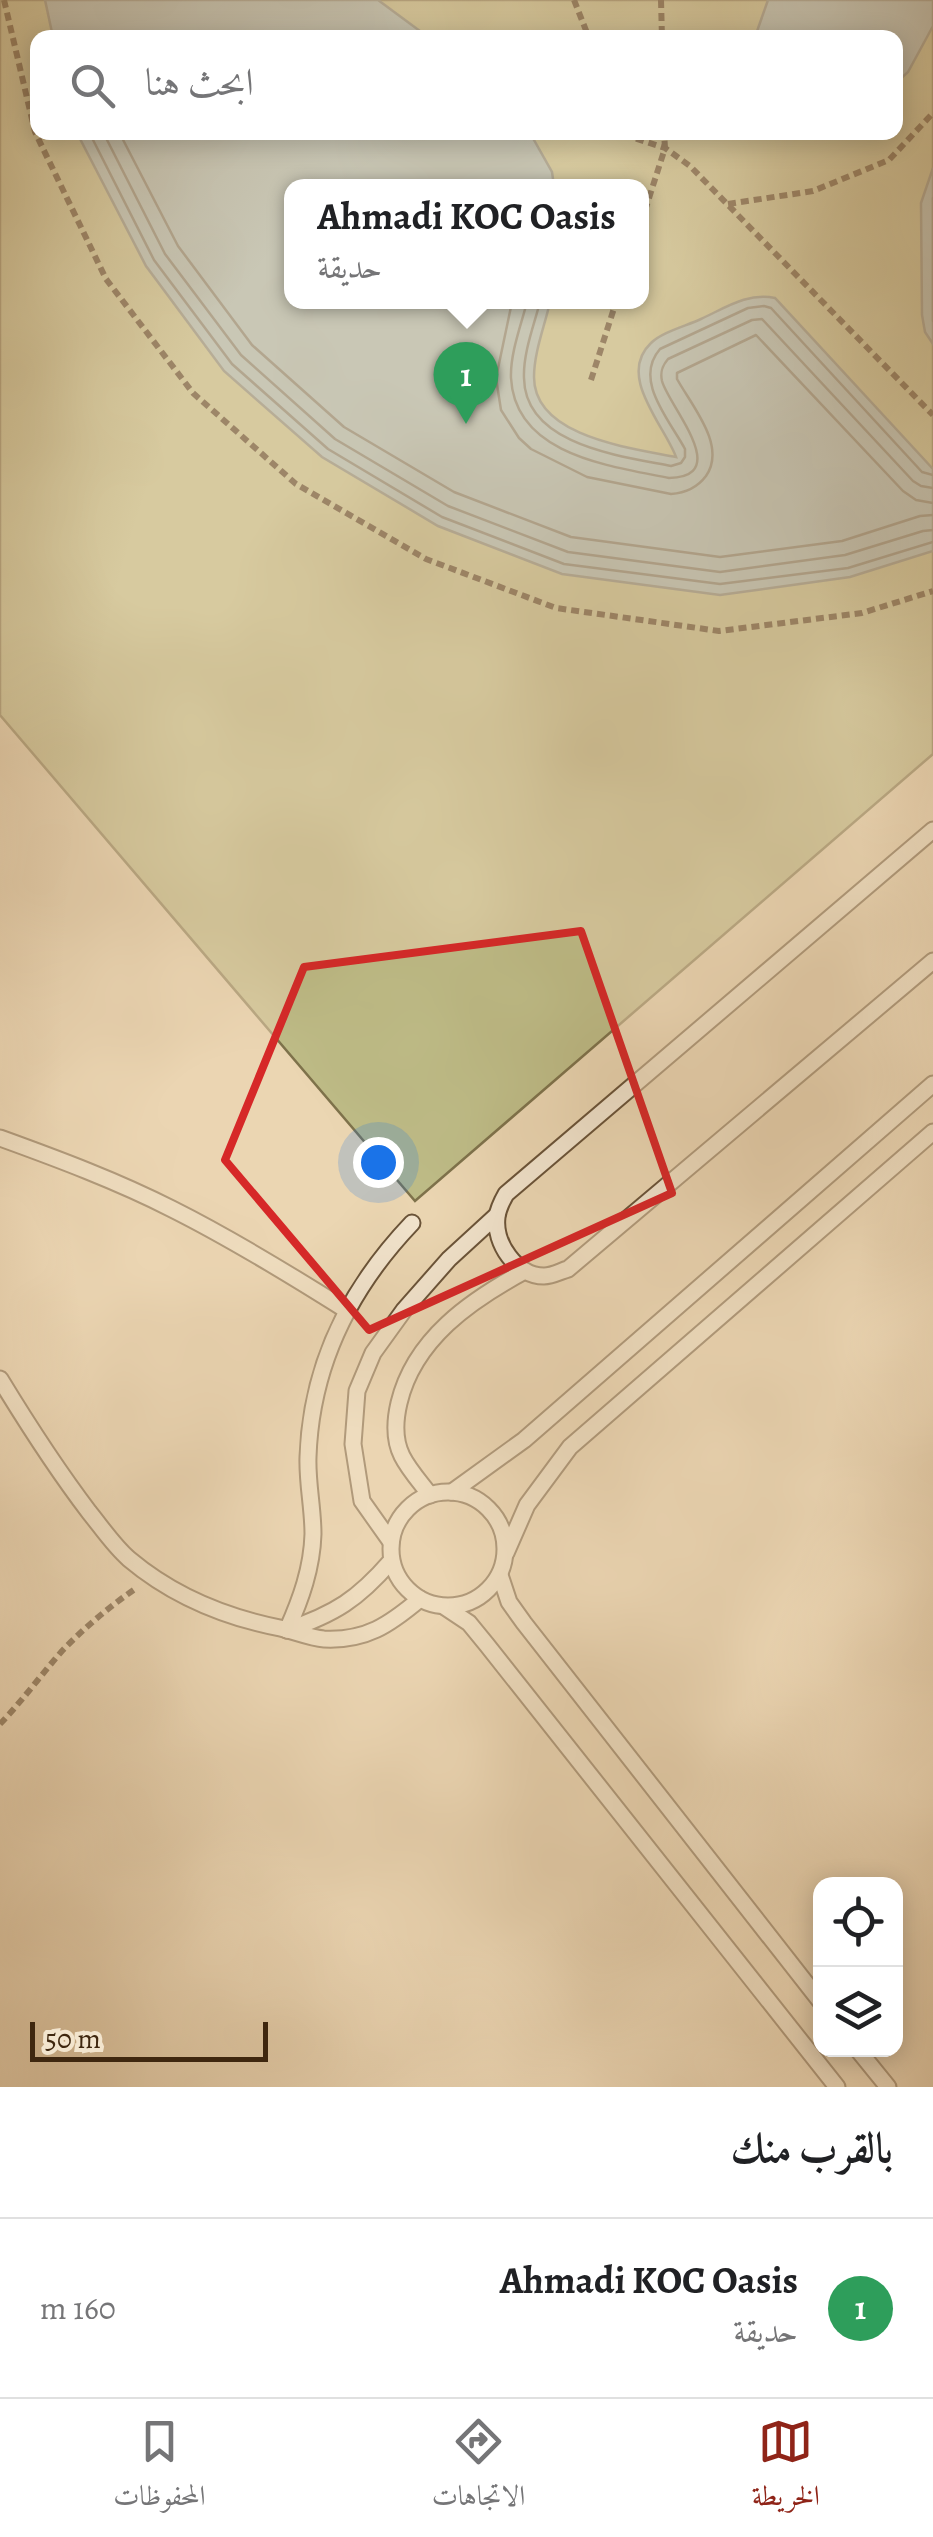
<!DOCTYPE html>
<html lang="ar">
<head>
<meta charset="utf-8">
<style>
	:root { --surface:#fff; --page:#f2f2f2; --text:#202124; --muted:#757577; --line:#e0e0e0; --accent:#8f2418 }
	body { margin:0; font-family:Alegreya,Amiri,serif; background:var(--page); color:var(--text); direction:rtl }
	.controls { position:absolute; right:30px; bottom:30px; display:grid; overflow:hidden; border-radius:20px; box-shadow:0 5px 25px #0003 }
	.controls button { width:90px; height:90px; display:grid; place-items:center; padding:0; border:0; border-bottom:2px solid var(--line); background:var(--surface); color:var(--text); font:50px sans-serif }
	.scale { position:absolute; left:30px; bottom:25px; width:238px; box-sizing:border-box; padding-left:10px; border:5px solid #3f270f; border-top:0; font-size:28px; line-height:35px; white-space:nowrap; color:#3f270f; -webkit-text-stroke:8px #f2e4cd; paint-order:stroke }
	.you { position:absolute; left:378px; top:1162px; width:35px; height:35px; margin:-25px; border:8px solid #fff; border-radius:50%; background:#1a73e8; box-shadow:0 0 0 15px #1a73e833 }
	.badge { display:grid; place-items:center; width:65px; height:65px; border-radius:50%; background:var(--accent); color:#fff; font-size:32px; font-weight:700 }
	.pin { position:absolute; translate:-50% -82px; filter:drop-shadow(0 2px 5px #0008) }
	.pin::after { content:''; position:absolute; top:52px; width:35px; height:30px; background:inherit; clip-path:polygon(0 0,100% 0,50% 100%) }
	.popup { position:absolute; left:284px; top:179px; width:365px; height:130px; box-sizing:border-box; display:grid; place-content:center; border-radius:20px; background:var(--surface); filter:drop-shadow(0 2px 8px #0005); font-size:32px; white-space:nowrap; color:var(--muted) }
	.popup b { font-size:38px; color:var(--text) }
	.popup::after { content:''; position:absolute; left:50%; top:100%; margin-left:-20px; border:20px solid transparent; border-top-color:var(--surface) }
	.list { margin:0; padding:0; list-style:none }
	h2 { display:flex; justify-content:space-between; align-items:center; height:130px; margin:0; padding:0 40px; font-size:42px }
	h2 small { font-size:32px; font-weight:400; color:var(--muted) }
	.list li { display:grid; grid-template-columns:65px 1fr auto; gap:30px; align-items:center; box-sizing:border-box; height:180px; padding:0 40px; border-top:2px solid var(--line) }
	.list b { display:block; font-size:38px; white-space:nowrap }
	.list p { margin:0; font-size:32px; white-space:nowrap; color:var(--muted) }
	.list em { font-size:32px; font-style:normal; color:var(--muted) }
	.icon { flex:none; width:55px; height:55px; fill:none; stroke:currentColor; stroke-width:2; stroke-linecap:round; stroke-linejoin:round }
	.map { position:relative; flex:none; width:933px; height:2087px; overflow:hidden; direction:ltr }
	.search { position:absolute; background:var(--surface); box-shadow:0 5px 25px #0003; left:30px; right:30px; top:30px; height:110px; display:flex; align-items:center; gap:25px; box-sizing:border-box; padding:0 35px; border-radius:20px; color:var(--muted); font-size:38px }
	.sheet { height:310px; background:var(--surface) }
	nav { display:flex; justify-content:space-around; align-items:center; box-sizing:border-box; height:140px; border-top:2px solid var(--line); background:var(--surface); font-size:28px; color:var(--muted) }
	nav a { display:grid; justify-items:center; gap:5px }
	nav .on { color:var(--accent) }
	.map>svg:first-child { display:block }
	.green { fill:#bebc87; stroke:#7e724b; stroke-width:2.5; fill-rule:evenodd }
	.water { fill:#9fb6b9; stroke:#797d75; stroke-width:2.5 }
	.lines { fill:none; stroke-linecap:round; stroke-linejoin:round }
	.shore { stroke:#6f6e64; stroke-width:2.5 }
	.lane-casing { stroke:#6a5338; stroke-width:19 }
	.path { stroke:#3f270f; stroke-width:6; stroke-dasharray:8 5; stroke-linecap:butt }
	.lane { stroke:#f2e4cd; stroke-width:15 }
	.marked { fill:none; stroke:#d62828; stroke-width:8; stroke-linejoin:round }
</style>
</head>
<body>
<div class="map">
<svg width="933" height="2087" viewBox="0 0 933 2087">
	<rect width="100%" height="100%" fill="#ebd6b2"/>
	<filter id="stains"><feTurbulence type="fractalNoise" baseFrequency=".002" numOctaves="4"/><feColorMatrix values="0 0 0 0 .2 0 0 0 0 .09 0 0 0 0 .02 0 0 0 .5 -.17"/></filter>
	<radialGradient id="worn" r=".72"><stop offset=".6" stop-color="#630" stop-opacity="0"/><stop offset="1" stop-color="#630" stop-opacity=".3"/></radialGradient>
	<path class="green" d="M0,0h933v754l-518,447 -415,-486zM38,38h858v94h-858zM291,186h350v116h-350z"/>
	<g class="water">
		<polygon points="45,0 378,0 428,37 53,37"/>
		<polygon points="768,0 933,0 933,26 908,72 896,83 896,38 755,37"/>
		<path d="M77,133h453l22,39 2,14h-263v116h259c-5,23 -16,50 -16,75 0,60 97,71 142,80 -11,-31 -60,-81 -25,-114 11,-11 35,-17 50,-24 24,-11 47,-27 74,-21l158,171v82l-83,26 -130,18 -158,-21 -124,-48 -116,-69 -98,-86 -78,-105z"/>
		<polygon points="933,168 933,344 925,332 922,315 921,203"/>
	</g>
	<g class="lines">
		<g class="shore">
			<polyline points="89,132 154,260 232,364 328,449 442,517 564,564 720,584 848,568 933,542"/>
			<polyline points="103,132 165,254 241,355 335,439 448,506 568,552 720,572 845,555 923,531 933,530"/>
			<polyline points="119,132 178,246 252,345 344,427 454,492 571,537 720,557 842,541 920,516 933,515"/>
			<polyline points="933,198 933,321"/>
			<path d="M512,302l-16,76 5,32 18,28 12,11 56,28 84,17c14,-1 26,-6 35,-18 21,-30 -14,-70 -29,-97v-6l79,-38 147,156 13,9 17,3"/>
			<path d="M527,302c-6,23 -17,52 -16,76 4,77 99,88 158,100 65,-1 -1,-73 -7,-97 -2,-9 0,-15 6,-22l84,-39 10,-1 151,162 8,5 12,2"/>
			<path d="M540,302c-6,23 -17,51 -16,76 1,67 96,78 147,88l10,-3 4,-6v-8c-16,-30 -52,-69 -25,-100l88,-41 16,-2 7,2 151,164 11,3"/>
		</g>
		<defs>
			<g id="lane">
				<path d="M933,830l-427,364c-4,7 -8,15 -9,23 -3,26 19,59 47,59 8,0 17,-5 24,-7l365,-308"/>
				<path d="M0,1138c58,21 117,43 172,71 60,30 117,65 174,101"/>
				<path d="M0,1379c28,46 57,91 89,133 13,16 25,34 40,47 44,37 95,58 151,69 14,3 30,10 44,11 42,2 65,-14 96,-40"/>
				<circle cx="448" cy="1549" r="57"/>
				<polyline points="452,1492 524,1440 933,1084"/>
				<path d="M430,1495c-9,-12 -21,-25 -28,-39 -8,-16 -7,-36 -3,-53 15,-64 72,-103 126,-132"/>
				<polyline points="391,1542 362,1501 353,1444 357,1391 373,1353 404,1310 449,1259 497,1215"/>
				<polyline points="506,1553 527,1505 570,1447 933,1132"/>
				<polyline points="500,1575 509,1602 524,1623 820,2001"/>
				<polyline points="445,1607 469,1623 487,1645 837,2087"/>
				<path d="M287,1630c14,-31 25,-62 26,-96 0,-26 -6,-52 -5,-77 3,-92 42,-169 104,-234"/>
				<path d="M287,1630c48,-16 71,-31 104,-69"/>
				<polyline points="858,2050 888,2087"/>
			</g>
		</defs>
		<use href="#lane" class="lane-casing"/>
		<g class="path">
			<polyline points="4,0 35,132 106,279 193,393 296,484 426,559 556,608 719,631 862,613 933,591"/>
			<polyline points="574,0 589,38"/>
			<polyline points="661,0 662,38"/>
			<polyline points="626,132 628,136 665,148 690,166 933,415"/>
			<polyline points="728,204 813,191 889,160 933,113"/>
			<polyline points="641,223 665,148 664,132"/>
			<polyline points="591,380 616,302"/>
			<path d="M0,1724c22,-23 41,-49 62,-73 22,-23 47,-44 73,-62"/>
		</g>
		<use href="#lane" class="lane"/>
	</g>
	<path d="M0 0H933V2087H0ZM581,931l91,262 -303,137 -144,-170 79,-193z" fill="#ebd6b2" fill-opacity=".55" fill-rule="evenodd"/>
	<path class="marked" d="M581,931l91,262 -303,137 -144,-170 79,-193z"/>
	<rect width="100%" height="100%" filter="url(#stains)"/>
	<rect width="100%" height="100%" fill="url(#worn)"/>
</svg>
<div class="controls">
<button><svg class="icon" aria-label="locate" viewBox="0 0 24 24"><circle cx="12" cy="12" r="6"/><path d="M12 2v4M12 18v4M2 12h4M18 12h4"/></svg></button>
<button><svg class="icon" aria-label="layers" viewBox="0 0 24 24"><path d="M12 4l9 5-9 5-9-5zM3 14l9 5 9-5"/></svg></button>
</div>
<div class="scale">50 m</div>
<div class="you"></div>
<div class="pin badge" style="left:466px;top:424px;background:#2e9e5b">1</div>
<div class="popup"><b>Ahmadi KOC Oasis</b>حديقة</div>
<div class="search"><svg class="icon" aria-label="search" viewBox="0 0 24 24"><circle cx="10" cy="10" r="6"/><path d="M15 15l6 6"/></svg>ابحث هنا</div>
</div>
<section class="sheet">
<h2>بالقرب منك<small></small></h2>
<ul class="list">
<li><span class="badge" style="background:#2e9e5b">1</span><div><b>Ahmadi KOC Oasis</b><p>حديقة</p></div><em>160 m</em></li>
</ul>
</section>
<nav>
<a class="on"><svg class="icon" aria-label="map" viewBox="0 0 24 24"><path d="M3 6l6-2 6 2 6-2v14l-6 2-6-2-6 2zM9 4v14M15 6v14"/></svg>الخريطة</a>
<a><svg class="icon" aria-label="directions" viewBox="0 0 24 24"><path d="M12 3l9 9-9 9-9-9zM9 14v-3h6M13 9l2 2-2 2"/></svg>الاتجاهات</a>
<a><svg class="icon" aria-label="saved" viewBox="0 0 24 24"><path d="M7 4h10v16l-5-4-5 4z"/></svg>المحفوظات</a>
</nav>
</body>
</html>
